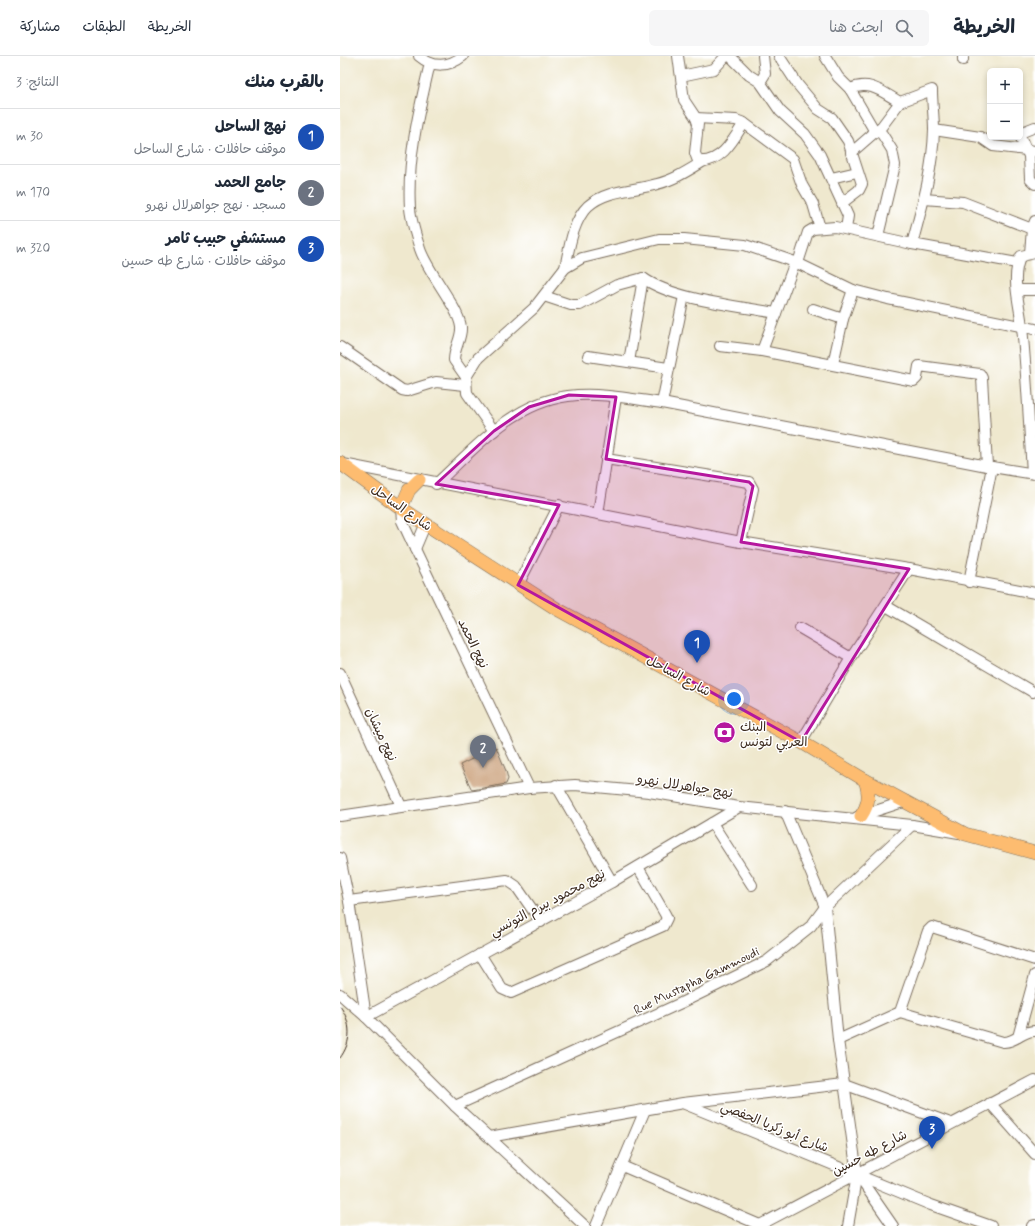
<!DOCTYPE html>
<html lang="ar">
<head>
<meta charset="utf-8">
<style>
	:root { --surface:#fff; --page:#f6f6f7; --text:#1f2937; --muted:#747a83; --line:#e0e1e3; --accent:#111827 }
	body { margin:0; font-family:Mynerve,"Playpen Sans Arabic",sans-serif; background:var(--page); color:var(--text); direction:rtl }
	.controls { position:absolute; right:12px; top:12px; display:grid; overflow:hidden; border-radius:6px; box-shadow:0 2px 6px #0003 }
	.controls button { width:36px; height:36px; display:grid; place-items:center; padding:0; border:0; border-bottom:1px solid var(--line); background:var(--surface); color:var(--text); font:20px sans-serif }
	.you { position:absolute; left:394px; top:643px; width:14px; height:14px; margin:-10px; border:3px solid #fff; border-radius:50%; background:#1a73e8; box-shadow:0 0 0 6px #1a73e833 }
	.badge { display:grid; place-items:center; width:26px; height:26px; border-radius:50%; background:var(--accent); color:#fff; font-size:13px; font-weight:700 }
	.pin { position:absolute; translate:-50% -33px; filter:drop-shadow(0 1px 2px #0008) }
	.pin::after { content:''; position:absolute; top:21px; width:14px; height:12px; background:inherit; clip-path:polygon(0 0,100% 0,50% 100%) }
	.list { margin:0; padding:0; list-style:none }
	h2 { display:flex; justify-content:space-between; align-items:center; height:52px; margin:0; padding:0 16px; font-size:17px }
	h2 small { font-size:13px; font-weight:400; color:var(--muted) }
	.list li { display:grid; grid-template-columns:26px 1fr auto; gap:12px; align-items:center; box-sizing:border-box; height:56px; padding:0 16px; border-top:1px solid var(--line) }
	.list b { display:block; font-size:15px; white-space:nowrap }
	.list p { margin:0; font-size:13px; white-space:nowrap; color:var(--muted) }
	.list em { font-size:13px; font-style:normal; color:var(--muted) }
	.icon { flex:none; width:22px; height:22px; fill:none; stroke:currentColor; stroke-width:2; stroke-linecap:round; stroke-linejoin:round }
	.map { position:relative; flex:none; width:695px; height:1170px; overflow:hidden; direction:ltr }
	header { display:flex; align-items:center; gap:24px; box-sizing:border-box; height:56px; padding:0 20px; background:var(--surface); border-bottom:1px solid var(--line) }
	header strong { font-size:19px }
	nav { display:flex; gap:22px; margin-inline-start:auto; font-size:14px }
	.search { width:280px; height:36px; background:var(--page); display:flex; align-items:center; gap:10px; box-sizing:border-box; padding:0 14px; border-radius:6px; color:var(--muted); font-size:15px }
	main { display:flex }
	aside { flex:1; background:var(--surface) }
	.map>svg:first-child { display:block }
	.building { fill:#c99e77 }
	.lines { fill:none; stroke-linecap:round; stroke-linejoin:round }
	.minor-casing { stroke:#7a6c5c; stroke-width:12 }
	.major-casing { stroke:#7a6c5c; stroke-width:14 }
	.minor { stroke:#fff; stroke-width:10 }
	.major { stroke:#fdbc6f; stroke-width:13 }
	.tram { stroke:#3b2a1e; stroke-width:1 }
	.marked { fill:#b5179e; fill-opacity:0.2; stroke:#b5179e; stroke-width:3; stroke-linejoin:round }
	.labels { text-anchor:middle; stroke-width:3; stroke-linejoin:round; paint-order:stroke }
	.street-label { font-size:13px; fill:#3b2a1e; stroke:#fff }
	.poi-label { font-size:13px; fill:#3b2a1e; stroke:#fff; text-anchor:start }
</style>
</head>
<body>
<header>
<strong>الخريطة</strong>
<div class="search"><svg class="icon" aria-label="search" viewBox="0 0 24 24"><circle cx="10" cy="10" r="6"/><path d="M15 15l6 6"/></svg>ابحث هنا</div>
<nav><a>الخريطة</a><a>الطبقات</a><a>مشاركة</a></nav>
</header>
<main>
<div class="map">
<svg width="695" height="1170" viewBox="0 0 695 1170">
	<rect width="100%" height="100%" fill="#fff"/>
	<filter id="ink" filterUnits="userSpaceOnUse"><feTurbulence type="fractalNoise" baseFrequency=".025" numOctaves="2"/><feDisplacementMap in="SourceGraphic" scale="8" xChannelSelector="R" yChannelSelector="G"/><feConvolveMatrix kernelMatrix="1 2 1 2 8 2 1 2 1" color-interpolation-filters="sRGB"/></filter>
	<filter id="wash" filterUnits="userSpaceOnUse"><feTurbulence type="fractalNoise" baseFrequency=".012" numOctaves="4" result="noise"/><feDisplacementMap in="SourceGraphic" scale="16" xChannelSelector="R" yChannelSelector="G"/><feGaussianBlur stdDeviation="0.9" result="paint"/><feColorMatrix in="noise" values="0 0 0 0 0 0 0 0 0 0 0 0 0 0 0 0 0 1.4 0 .05"/><feComposite in="paint" operator="in"/></filter>
	<g filter="url(#wash)">
		<rect width="100%" height="100%" fill="#efe8ce"/>
		<g id="blocks">
			<polygon class="building" points="156,691 166,715 168,723 166,728 132,734 120,709"/>
		</g>
	</g>
	<g filter="url(#ink)">
		<use href="#blocks" fill-opacity="0" stroke="#7a6c5c" stroke-width="1"/>
		<g class="lines">
			<defs>
				<g id="minor">
					<path d="M79,0c14,12 30,11 44,0"/>
					<path d="M338,0l6,44 12,18 2,6 -3,29 3,8c23,3 36,-22 46,-38"/>
					<polyline points="390,0 409,19 420,26 440,55 465,78 480,99 508,160 506,173"/>
					<polyline points="439,0 458,29 478,53 492,62 508,85 522,128 519,134 502,147"/>
					<polyline points="485,0 498,21 510,33 534,74 542,78 552,94 555,109 538,180"/>
					<polyline points="623,4 623,0"/>
					<path d="M90,7c-11,47 -23,96 -20,145 1,13 6,28 10,41 7,22 39,59 41,78 1,11 -7,21 -7,33l12,17"/>
					<polyline points="341,20 374,13 386,0"/>
					<polyline points="420,26 425,18 423,0"/>
					<path d="M510,33c20,-9 32,3 50,13"/>
					<polyline points="356,62 396,64 404,67 453,103 462,129 473,148 480,172"/>
					<polyline points="594,74 640,81 653,90 695,95"/>
					<polyline points="680,77 695,71"/>
					<polyline points="680,80 689,100 690,123 695,128"/>
					<path d="M511,97l31,-27 18,-24 32,-12c0,13 2,27 2,40 -1,39 -12,77 -22,114"/>
					<polyline points="491,122 517,116"/>
					<polyline points="584,143 623,146 692,173"/>
					<polyline points="690,197 692,173 695,165"/>
					<polyline points="458,207 468,176 473,173 495,171 572,188 677,207"/>
					<path d="M225,212c4,-19 8,-48 23,-62 19,-17 47,-15 69,-22 17,-4 32,-14 47,-23"/>
					<polyline points="677,234 695,234"/>
					<path d="M204,240l27,9h9l37,-20 26,-7c31,22 95,28 133,35"/>
					<polyline points="473,253 503,263"/>
					<polyline points="380,290 422,295 574,325 577,322 579,310 640,318 642,322 647,410"/>
					<polyline points="0,291 62,334 67,335 96,326 125,329"/>
					<polyline points="422,295 455,206"/>
					<polyline points="248,300 328,312"/>
					<polyline points="289,306 303,222"/>
					<polyline points="493,308 503,263 513,234"/>
					<polyline points="322,347 344,240"/>
					<polyline points="154,375 127,337 126,321 138,302 194,252 225,212 242,202 319,183 344,183 405,189 455,206 513,234 548,243 695,273"/>
					<polyline points="266,403 409,426 413,433 401,486"/>
					<polyline points="3,408 401,486 569,513 695,537"/>
					<path d="M692,417c-3,-48 -5,-97 -10,-146 -2,-22 -12,-51 -1,-71l14,-3"/>
					<path d="M96,428c39,-36 77,-81 132,-88 30,-4 64,3 94,7l330,64 43,7"/>
					<polyline points="61,452 62,465 75,493 189,732"/>
					<polyline points="258,458 276,341"/>
					<polyline points="75,493 86,467"/>
					<polyline points="629,526 652,411"/>
					<polyline points="178,529 219,449"/>
					<polyline points="546,550 693,636"/>
					<polyline points="460,572 511,602"/>
					<polyline points="0,617 61,750"/>
					<polyline points="461,686 511,602 569,513"/>
					<polyline points="216,729 272,826"/>
					<polyline points="445,755 485,851 498,984 517,1118 508,1170"/>
					<polyline points="0,760 189,732 235,729 309,736 399,751 572,769 619,777"/>
					<polyline points="517,761 566,745"/>
					<polyline points="372,767 412,829"/>
					<polyline points="0,802 9,845 26,961"/>
					<polyline points="9,845 167,824 176,830 201,866"/>
					<polyline points="140,898 162,933 171,937 323,870 327,862 325,858 298,811"/>
					<polyline points="0,938 26,961 115,1050 245,1170"/>
					<path d="M560,956l103,30c12,1 20,-12 32,-11"/>
					<polyline points="26,961 272,826 399,751"/>
					<polyline points="678,981 695,919"/>
					<polyline points="498,984 560,956 588,875 592,871 695,904"/>
					<polyline points="650,1047 695,1098"/>
					<polyline points="345,1048 591,1149 651,1170"/>
					<polyline points="115,1050 341,947 427,905 471,870 485,851 572,769"/>
					<polyline points="149,1081 343,1047 504,1028 610,1067"/>
					<polyline points="282,1110 420,1169"/>
					<polyline points="517,1118 553,1170"/>
					<polyline points="256,1170 305,1054"/>
					<polyline points="418,1170 695,1024"/>
					<polyline points="692,1170 695,1169"/>
				</g>
				<g id="major">
					<polyline points="0,407 61,452 217,553 461,686 525,724 625,778 695,797"/>
					<polyline points="61,452 69,434 79,424"/>
					<path d="M521,760c8,-12 9,-21 4,-36"/>
				</g>
			</defs>
			<use href="#minor" class="minor-casing"/>
			<use href="#major" class="major-casing"/>
			<use href="#minor" class="minor"/>
			<use href="#major" class="major"/>
			<path class="tram" d="M0,950c12,17 12,36 0,52"/>
		</g>
	</g>
	<path class="marked" d="M229,339l47,2 -10,62 143,23 4,4 -12,56 168,27 -108,173 -283,-157 41,-80 -123,-21 58,-53 35,-24z"/>
	<defs>
		<symbol id="bank-disc" viewBox="-11 -11 22 22"><circle r="9.5" fill="#b5179e" stroke="#fff"/><path d="M-6-4H6V4H-6ZM0-2.3a2.3 2.3 0 1 0 0 4.6a2.3 2.3 0 1 0 0-4.6Z" fill="#fff"/></symbol>
	</defs>
	<g fill-rule="evenodd">
		<use href="#bank-disc" x="372" y="664" width="25" height="25"/>
	</g>
	<g class="labels">
		<g class="street-label">
			<text transform="translate(62 451) rotate(35)" y="5">شارع الساحل</text>
			<text transform="translate(134 587) rotate(64)" y="5">نهج الحمد</text>
			<text transform="translate(339 619) rotate(29)" y="5">شارع الساحل</text>
			<text transform="translate(42 678) rotate(65)" y="5">نهج ميشان</text>
			<text transform="translate(345 729) rotate(9)" y="5">نهج جواهرلال نهرو</text>
			<text transform="translate(207 846) rotate(-28)" y="5">نهج محمود بيرم التونسي</text>
			<text transform="translate(356 924) rotate(-26)" y="5">Rue Mustapha Gammoudi</text>
			<text transform="translate(435 1070) rotate(22)" y="5">شارع أبو زكريا الحفصي</text>
			<text transform="translate(529 1096) rotate(-28)" y="5">شارع طه حسين</text>
		</g>
		<g class="poi-label">
			<text x="400" y="675">البنك<tspan x="400" dy="15">العربي لتونس</tspan></text>
		</g>
	</g>
</svg>
<div class="controls">
<button>+</button>
<button>−</button>
</div>
<div class="you"></div>
<div class="pin badge" style="left:357px;top:607px;background:#1a4fb4">1</div>
<div class="pin badge" style="left:143px;top:712px;background:#6b7280">2</div>
<div class="pin badge" style="left:592px;top:1093px;background:#1a4fb4">3</div>
</div>
<aside>
<h2>بالقرب منك<small>النتائج: 3</small></h2>
<ul class="list">
<li><span class="badge" style="background:#1a4fb4">1</span><div><b>نهج الساحل</b><p>موقف حافلات · شارع الساحل</p></div><em>30 m</em></li>
<li><span class="badge" style="background:#6b7280">2</span><div><b>جامع الحمد</b><p>مسجد · نهج جواهرلال نهرو</p></div><em>170 m</em></li>
<li><span class="badge" style="background:#1a4fb4">3</span><div><b>مستشفي حبيب ثامر</b><p>موقف حافلات · شارع طه حسين</p></div><em>320 m</em></li>
</ul>
</aside>
</main>
</body>
</html>
